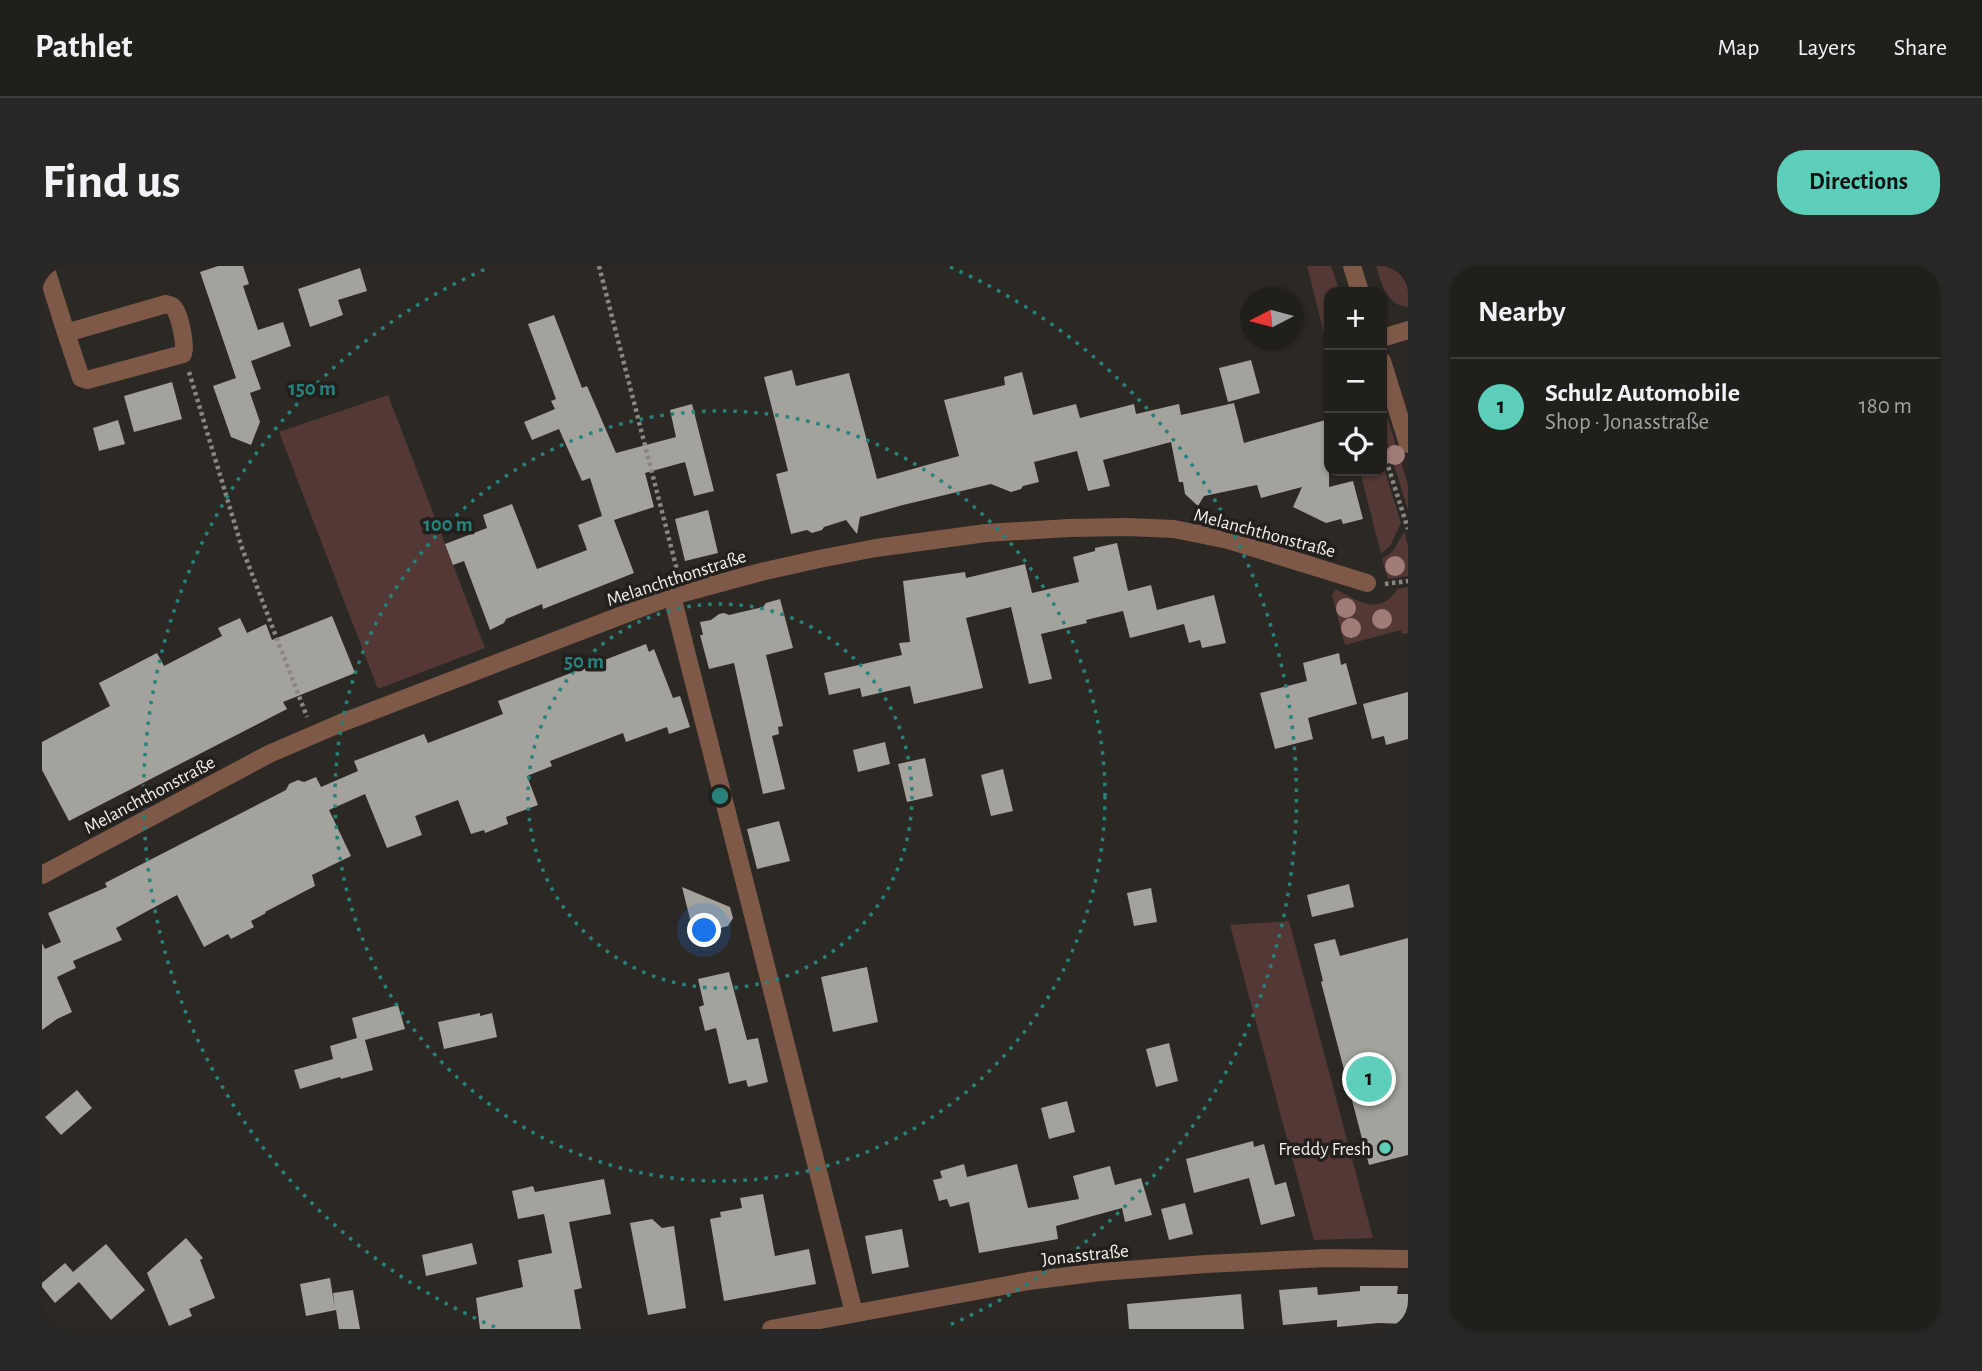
<!DOCTYPE html>
<html lang="en">
<head>
<meta charset="utf-8">
<style>
	:root { --surface:#211f1c; --page:#292725; --text:#f1f3f6; --muted:#a2a2a3; --line:#3e3d3b; --accent:#5dceb9 }
	body { margin:0; font-family:"Alegreya Sans",sans-serif; background:var(--page); color:var(--text) }
	.controls { position:absolute; right:21px; top:21px; display:grid; overflow:hidden; border-radius:14px; box-shadow:0 2px 5px #0004 }
	.controls button { width:63px; height:63px; display:grid; place-items:center; padding:0; border:0; border-bottom:2px solid var(--line); background:var(--surface); color:var(--text); font:35px sans-serif }
	.compass { position:absolute; left:1198px; top:21px; width:63px; height:63px; border-radius:50%; background:var(--surface); box-shadow:0 2px 5px #0004; rotate:264deg }
	.you { position:absolute; left:663px; top:665px; width:24px; height:24px; margin:-18px; border:5px solid #fff; border-radius:50%; background:#1a73e8; box-shadow:0 0 0 10px #1a73e833 }
	.badge { display:grid; place-items:center; width:46px; height:46px; border-radius:50%; background:var(--accent); color:#111; font-size:23px; font-weight:700 }
	.pin { position:absolute; translate:-50% -50%; border:4px solid #fff; box-shadow:0 2px 7px #0006 }
	.list { margin:0; padding:0; list-style:none }
	h2 { display:flex; justify-content:space-between; align-items:center; height:91px; margin:0; padding:0 28px; font-size:30px }
	h2 small { font-size:23px; font-weight:400; color:var(--muted) }
	.list li { display:grid; grid-template-columns:46px 1fr auto; gap:21px; align-items:center; box-sizing:border-box; height:98px; padding:0 28px; border-top:2px solid var(--line) }
	.list b { display:block; font-size:26px; white-space:nowrap }
	.list p { margin:0; font-size:23px; white-space:nowrap; color:var(--muted) }
	.list em { font-size:23px; font-style:normal; color:var(--muted) }
	.icon { flex:none; width:38px; height:38px; fill:none; stroke:currentColor; stroke-width:2; stroke-linecap:round; stroke-linejoin:round }
	.map { position:relative; flex:none; width:1366px; height:1063px; overflow:hidden; border-radius:28px }
	header { display:flex; align-items:center; gap:42px; box-sizing:border-box; height:98px; padding:0 35px; background:var(--surface); border-bottom:2px solid var(--line) }
	header strong { font-size:33px }
	nav { display:flex; gap:38px; margin-inline-start:auto; font-size:24px }
	.intro { display:flex; align-items:center; justify-content:space-between; box-sizing:border-box; height:168px; padding:0 42px }
	h1 { margin:0; font-size:49px }
	.button { padding:18px 32px; border-radius:28px; background:var(--accent); color:#111; font-size:24px; font-weight:700 }
	main { display:flex; gap:42px; padding:0 42px }
	aside { flex:1; background:var(--surface); border-radius:28px; box-shadow:0 2px 5px #0004 }
	.map>svg:first-child { display:block }
	.green { fill:#533836 }
	.building { fill:#a4a29d }
	.lines { fill:none; stroke-linecap:round; stroke-linejoin:round }
	.path { stroke:#898683; stroke-width:4.5; stroke-dasharray:3.5 3.5; stroke-linecap:butt }
	.minor { stroke:#7e5948; stroke-width:18 }
	.tree { fill:#a07c78 }
	.ring { fill:none; stroke:#26827b; stroke-width:3.5; stroke-dasharray:3.5 7 }
	.poi-dot { fill:#5dceb9; stroke:#221f1c; stroke-width:2.5 }
	.labels { text-anchor:middle; stroke-width:7; stroke-linejoin:round; paint-order:stroke }
	.street-label { font-size:19px; fill:#f1efec; stroke:#221f1c }
	.poi-label { font-size:19px; fill:#f1efec; stroke:#221f1c; text-anchor:end }
	.centre { fill:#26827b; stroke:#221f1c; stroke-width:3.5 }
	.ring-label { font-size:21px; text-anchor:middle; font-weight:bold; fill:#26827b; stroke:#221f1c; stroke-width:7; stroke-linejoin:round; paint-order:stroke }
</style>
</head>
<body>
<header>
<strong>Pathlet</strong>
<nav><a>Map</a><a>Layers</a><a>Share</a></nav>
</header>
<div class="intro"><h1>Find us</h1><a class="button">Directions</a></div>
<main>
<div class="map">
<svg width="1366" height="1063" viewBox="0 0 1366 1063">
	<rect width="100%" height="100%" fill="#2c2925"/>
	<g class="green">
		<polygon points="1265,0 1289,0 1298,26 1287,26 1287,87"/>
		<path d="M1334,0h32v41c-22,-2 -26,-23 -32,-41z"/>
		<polygon points="346,129 443,382 336,423 237,166"/>
		<polygon points="1340,134 1366,219 1366,244 1340,161"/>
		<polygon points="1340,196 1359,257 1348,280 1339,288 1318,205 1340,205"/>
		<polygon points="1362,266 1366,280 1366,310 1346,313 1340,293 1351,285"/>
		<path d="M1366,321v46l-6,1 -1,-4 -56,15 -13,-50 4,-6c21,12 44,28 61,0z"/>
		<polygon points="1247,655 1331,972 1272,974 1188,659"/>
	</g>
	<g class="building">
		<polygon points="176,0 201,0 207,18 201,20 216,64 241,56 249,80 209,95 219,123 208,127 218,156 209,179 189,171 171,120 194,112 158,6"/>
		<polygon points="318,2 325,25 296,34 301,49 268,61 256,23"/>
		<polygon points="512,49 540,122 545,120 574,187 634,171 628,144 650,138 672,225 652,230 643,196 603,207 612,241 572,254 592,307 501,343 500,338 464,353 462,357 448,364 422,295 411,299 403,278 445,262 441,249 470,238 495,303 545,284 536,259 560,250 548,212 540,215 517,163 490,174 482,156 513,143 509,135 514,133 486,58"/>
		<polygon points="1209,94 1218,127 1186,136 1177,102"/>
		<polygon points="750,104 754,120 807,107 835,213 917,190 902,134 963,119 962,111 980,106 991,149 1034,138 1038,152 1092,138 1094,148 1137,138 1139,149 1192,137 1202,177 1287,153 1287,221 1311,215 1321,253 1301,258 1299,253 1284,257 1251,241 1260,221 1219,232 1215,219 1162,230 1156,240 1143,228 1141,216 1137,216 1129,176 1061,194 1068,220 1046,225 1035,185 992,196 997,216 981,220 979,223 969,226 949,218 861,239 818,251 815,268 804,254 782,261 780,264 770,267 765,264 749,268 734,208 746,205 722,111"/>
		<polygon points="130,116 140,153 92,166 82,130"/>
		<polygon points="76,154 83,178 57,185 51,162"/>
		<polygon points="666,244 676,287 643,295 633,253"/>
		<polygon points="1075,277 1086,325 1109,319 1115,344 1172,329 1184,377 1160,382 1158,374 1147,377 1142,358 1088,372 1081,345 1044,354 1045,357 999,368 1010,413 987,418 969,341 924,352 941,422 872,438 868,420 820,431 818,422 787,429 782,407 860,389 857,377 868,376 861,315 923,306 924,312 983,298 990,327 1037,316 1031,291 1053,285 1053,282"/>
		<polygon points="738,333 751,382 724,389 741,460 736,461 737,468 730,470 743,523 721,528 692,397 667,403 658,369 661,369 658,356 669,354 677,348 682,347 687,349 721,341 724,337"/>
		<polygon points="290,350 313,407 241,436 245,443 27,555 0,504 0,476 68,440 57,417 115,387 122,400 180,370 176,362 198,352 205,367 224,358 230,374"/>
		<polygon points="604,378 607,386 612,383 631,432 638,430 648,461 627,468 625,461 584,476 581,467 508,495 510,500 485,510 496,539 464,551 466,558 443,567 442,564 429,568 416,534 373,550 380,569 345,582 323,528 287,544 309,590 270,609 273,620 223,646 224,647 209,655 212,661 189,673 186,668 162,681 135,629 74,662 80,674 31,695 34,702 15,711 30,746 15,753 0,764 0,677 3,683 19,676 6,647 65,621 63,617 244,524 247,518 256,514 262,516 274,511 279,521 316,505 312,495 382,468 386,477 461,448 456,435"/>
		<polygon points="1297,387 1299,399 1304,397 1315,438 1266,452 1271,473 1233,483 1218,427 1265,415 1261,397"/>
		<polygon points="1366,426 1366,473 1344,479 1342,470 1330,473 1321,438"/>
		<polygon points="843,476 848,498 816,506 811,484"/>
		<polygon points="883,492 891,530 865,536 856,498"/>
		<polygon points="961,503 971,545 949,550 939,509"/>
		<polygon points="737,555 748,595 715,603 705,563"/>
		<polygon points="1307,618 1312,641 1270,651 1265,629"/>
		<polygon points="640,621 688,641 691,652 686,660 652,669"/>
		<polygon points="1109,622 1115,656 1092,660 1085,627"/>
		<polygon points="1366,672 1366,889 1327,899 1279,716 1281,715 1272,678 1293,673 1298,690"/>
		<polygon points="825,701 836,756 791,766 779,711"/>
		<polygon points="687,706 705,774 716,772 726,816 706,821 704,814 687,818 674,762 663,765 657,741 662,739 656,713"/>
		<polygon points="356,739 363,763 323,774 331,804 299,813 298,811 258,823 252,804 291,793 288,780 315,772 310,752"/>
		<polygon points="438,747 438,750 450,747 455,771 402,783 396,756"/>
		<polygon points="1127,777 1136,815 1114,821 1104,783"/>
		<polygon points="35,824 50,842 19,869 3,851"/>
		<polygon points="1025,835 1033,866 1007,873 999,842"/>
		<polygon points="1211,875 1212,881 1222,878 1233,919 1244,916 1253,950 1219,959 1207,912 1152,927 1144,893"/>
		<polygon points="922,898 925,911 975,898 986,942 1037,933 1031,910 1068,900 1073,919 1099,912 1110,949 1083,956 1080,942 1014,960 1016,973 937,987 927,936 908,941 905,933 897,935 891,914 900,912 898,905"/>
		<polygon points="562,913 569,948 527,956 540,1022 532,1024 539,1063 438,1063 434,1032 481,1021 476,994 510,987 502,948 476,953 470,925 491,920 493,926"/>
		<polygon points="721,928 733,990 767,983 774,1018 682,1035 668,953 679,951 678,946 700,942 698,932"/>
		<polygon points="1143,937 1151,968 1127,974 1119,943"/>
		<polygon points="610,953 620,962 632,960 644,1042 606,1049 588,957"/>
		<polygon points="860,963 867,1001 830,1008 823,970"/>
		<polygon points="144,972 161,992 158,994 173,1032 147,1043 150,1050 127,1060 105,1007"/>
		<polygon points="430,977 435,998 384,1010 380,989"/>
		<polygon points="64,978 103,1024 69,1054 37,1016 13,1037 0,1021 0,1017 23,997 31,1006"/>
		<polygon points="288,1012 293,1043 291,1027 311,1024 318,1063 297,1063 294,1044 264,1050 258,1018"/>
		<polygon points="1318,1020 1356,1020 1355,1028 1366,1028 1366,1058 1336,1057 1295,1061 1295,1054 1241,1059 1237,1024 1275,1021 1276,1029 1318,1025"/>
		<polygon points="1199,1028 1202,1063 1087,1063 1085,1038"/>
	</g>
	<g class="lines">
		<g class="path">
			<polyline points="557,0 636,308"/>
			<polyline points="147,106 200,282 265,451"/>
			<polyline points="1340,181 1366,263"/>
			<polyline points="1343,318 1366,315"/>
		</g>
		<g class="minor">
			<polyline points="3,0 24,67"/>
			<polyline points="1310,0 1318,26"/>
			<path d="M124,38c2,1 4,1 6,2 8,6 14,39 11,48l-96,26 -6,-2 -15,-45z"/>
			<polyline points="1340,72 1366,64"/>
			<polyline points="1340,95 1366,178"/>
			<polyline points="630,330 812,1047"/>
			<polyline points="0,609 227,488 299,457 630,330 719,306 777,293 834,282 944,267 1027,262 1085,261 1132,263 1186,274 1325,317"/>
			<polyline points="729,1063 987,1015 1058,1006 1164,998 1284,992 1366,993"/>
		</g>
	</g>
	<g class="tree">
		<circle cx="1353" cy="189" r="10"/>
		<circle cx="1353" cy="300" r="10"/>
		<circle cx="1304" cy="342" r="10"/>
		<circle cx="1340" cy="353" r="10"/>
		<circle cx="1309" cy="362" r="10"/>
	</g>
	<g class="ring">
		<circle cx="678" cy="530" r="192"/>
		<circle cx="678" cy="530" r="385"/>
		<path d="M453 1061A577 577 0 0 1 448 1M908 1A577 577 0 0 1 903 1061"/>
	</g>
	<circle class="poi-dot" cx="1343" cy="882" r="7"/>
	<g class="labels">
		<g class="street-label">
			<text transform="translate(1223 266) rotate(15)" y="7">Melanchthonstraße</text>
			<text transform="translate(634 311) rotate(-18)" y="7">Melanchthonstraße</text>
			<text transform="translate(107 528) rotate(-28)" y="7">Melanchthonstraße</text>
			<text transform="translate(1043 988) rotate(-6)" y="7">Jonasstraße</text>
		</g>
		<g class="poi-label">
			<text x="1329" y="889">Freddy Fresh</text>
		</g>
	</g>
	<circle cx="678" cy="530" r="10" class="centre"/>
	<g class="ring-label">
		<text x="270" y="129">150 m</text>
		<text x="406" y="265">100 m</text>
		<text x="542" y="402">50 m</text>
	</g>
</svg>
<div class="controls">
<button>+</button>
<button>−</button>
<button><svg class="icon" aria-label="locate" viewBox="0 0 24 24"><circle cx="12" cy="12" r="6"/><path d="M12 2v4M12 18v4M2 12h4M18 12h4"/></svg></button>
</div>
<svg class="compass" viewBox="-18 -18 36 36"><path d="M0-13l5 13h-10z" fill="#e53935"/><path d="M0 13l5-13h-10z" fill="#a2a2a3"/></svg>
<div class="you"></div>
<div class="pin badge" style="left:1327px;top:813px">1</div>
</div>
<aside>
<h2>Nearby<small></small></h2>
<ul class="list">
<li><span class="badge">1</span><div><b>Schulz Automobile</b><p>Shop · Jonasstraße</p></div><em>180 m</em></li>
</ul>
</aside>
</main>
</body>
</html>
